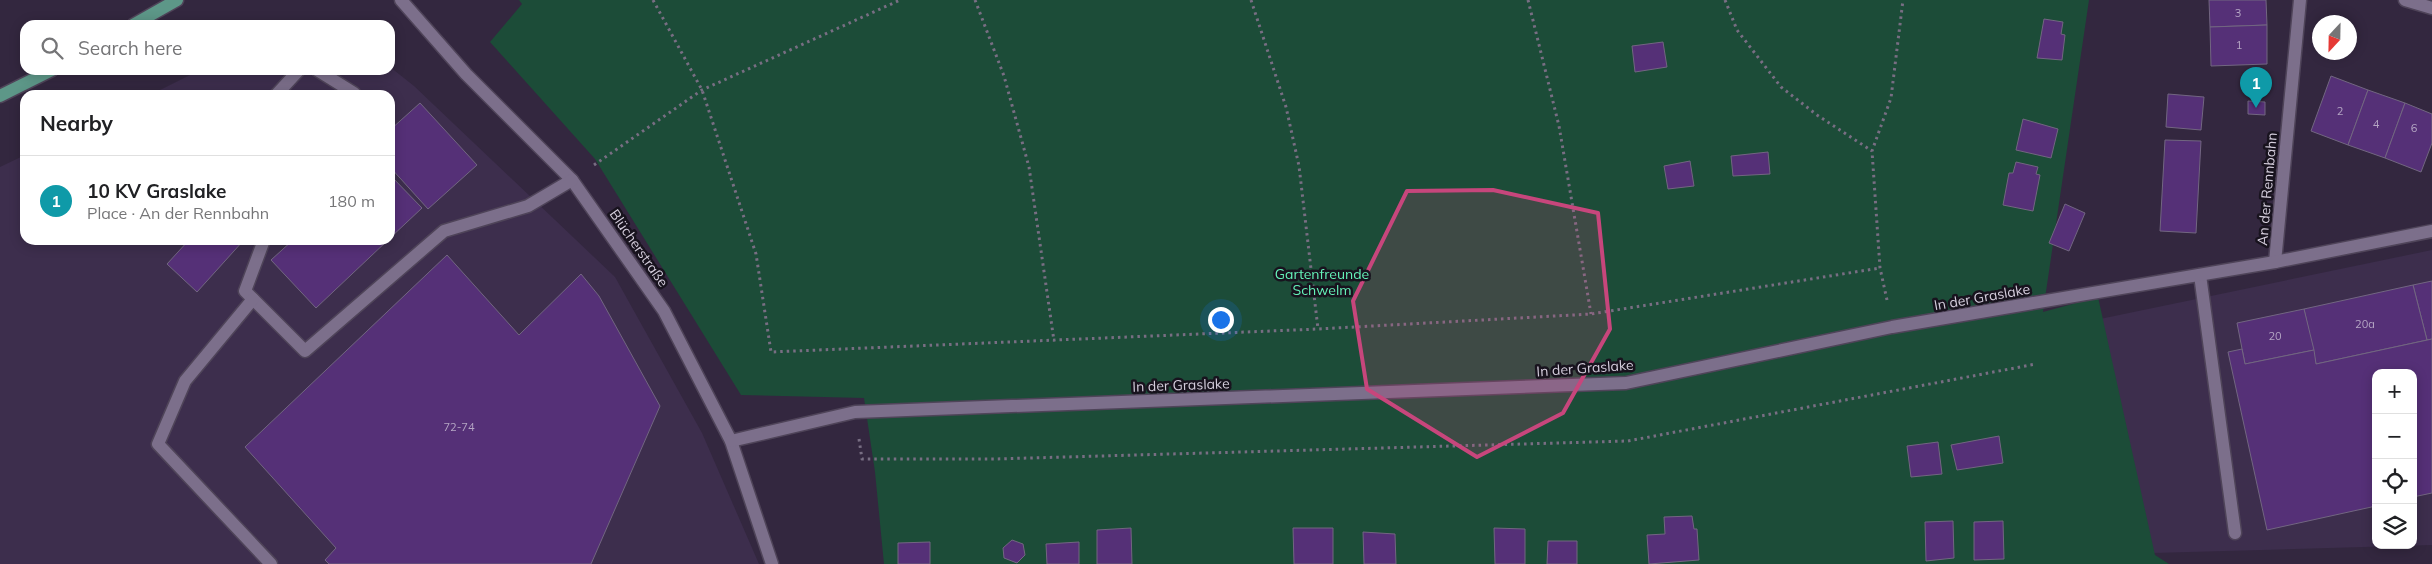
<!DOCTYPE html>
<html lang="en">
<head>
<meta charset="utf-8">
<style>
	:root { --surface:#fff; --page:#f6f6f6; --text:#202124; --muted:#757577; --line:#e0e0e0; --accent:#32725a }
	body { margin:0; font-family:Mulish,sans-serif; background:var(--page); color:var(--text) }
	.controls { position:absolute; right:15px; bottom:15px; display:grid; overflow:hidden; border-radius:10px; box-shadow:0 2px 12px #0003 }
	.controls button { width:45px; height:45px; display:grid; place-items:center; padding:0; border:0; border-bottom:1px solid var(--line); background:var(--surface); color:var(--text); font:25px sans-serif }
	.compass { position:absolute; left:2312px; top:15px; width:45px; height:45px; border-radius:50%; background:var(--surface); box-shadow:0 2px 12px #0003; rotate:202deg }
	.you { position:absolute; left:1220px; top:319px; width:18px; height:18px; margin:-12px; border:4px solid #fff; border-radius:50%; background:#1a73e8; box-shadow:0 0 0 8px #1a73e833 }
	.badge { display:grid; place-items:center; width:32px; height:32px; border-radius:50%; background:var(--accent); color:#fff; font-size:16px; font-weight:700 }
	.pin { position:absolute; translate:-50% -41px; filter:drop-shadow(0 1px 2px #0008) }
	.pin::after { content:''; position:absolute; top:26px; width:18px; height:15px; background:inherit; clip-path:polygon(0 0,100% 0,50% 100%) }
	.list { margin:0; padding:0; list-style:none }
	h2 { display:flex; justify-content:space-between; align-items:center; height:65px; margin:0; padding:0 20px; font-size:21px }
	h2 small { font-size:16px; font-weight:400; color:var(--muted) }
	.list li { display:grid; grid-template-columns:32px 1fr auto; gap:15px; align-items:center; box-sizing:border-box; height:90px; padding:0 20px; border-top:1px solid var(--line) }
	.list b { display:block; font-size:19px; white-space:nowrap }
	.list p { margin:0; font-size:16px; white-space:nowrap; color:var(--muted) }
	.list em { font-size:16px; font-style:normal; color:var(--muted) }
	.icon { flex:none; width:28px; height:28px; fill:none; stroke:currentColor; stroke-width:2; stroke-linecap:round; stroke-linejoin:round }
	.map { position:relative; flex:none; width:2432px; height:564px; overflow:hidden }
	.search { position:absolute; background:var(--surface); box-shadow:0 2px 12px #0003; left:20px; top:20px; width:375px; height:55px; display:flex; align-items:center; gap:12px; box-sizing:border-box; padding:0 18px; border-radius:15px; color:var(--muted); font-size:19px }
	.panel { position:absolute; background:var(--surface); box-shadow:0 2px 12px #0003; left:20px; top:90px; width:375px; height:155px; border-radius:15px }
	.map>svg:first-child { display:block }
	.built { fill:#3d2e4d; fill-rule:evenodd }
	.green { fill:#1c4c38 }
	.building { fill:#553077; stroke:#726681 }
	.lines { fill:none; stroke-linecap:round; stroke-linejoin:round }
	.minor-casing { stroke:#4f4459; stroke-width:15 }
	.major-casing { stroke:#4f4459; stroke-width:15 }
	.path { stroke:#786e83; stroke-width:3; stroke-dasharray:2.5 4; stroke-linecap:butt }
	.minor { stroke:#7c6f8b; stroke-width:12 }
	.major { stroke:#5d9788; stroke-width:12 }
	.marked { fill:#c7467c; fill-opacity:0.2; stroke:#c7467c; stroke-width:4; stroke-linejoin:round }
	.labels { text-anchor:middle; stroke-width:5; stroke-linejoin:round; paint-order:stroke }
	.number-label { font-size:11px; fill:#b5a6c4 }
	.street-label { font-size:14px; fill:#d5cedd; stroke:#18131e }
	.park-label { font-size:14px; fill:#65f3b9; stroke:#18131e }
</style>
</head>
<body>
<div class="map">
<svg width="2432" height="564" viewBox="0 0 2432 564">
	<rect width="100%" height="100%" fill="#33273f"/>
	<g class="built">
		<polygon points="390,67 414,86 615,277 702,433 759,564 0,564 0,167 25,155 25,240 390,240 390,95 150,95 200,70 390,70"/>
		<path d="M2432,250v295l-279,8 -53,-234zM2376,373h37v172h-37z"/>
	</g>
	<polygon class="green" points="519,0 2089,0 2043,312 2098,297 2155,555 2169,564 884,564 875,472 864,398 741,395 595,159 490,42 522,4"/>
	<g class="building">
		<polygon points="2209,0 2266,0 2267,25 2210,27"/>
		<polygon points="2044,19 2063,22 2061,34 2065,35 2062,60 2037,58"/>
		<polygon points="2267,25 2267,64 2211,66 2210,27"/>
		<polygon points="1663,42 1667,67 1635,72 1632,46"/>
		<polygon points="2331,76 2368,90 2348,145 2311,131"/>
		<polygon points="2368,90 2405,103 2385,158 2348,145"/>
		<polygon points="2168,94 2204,97 2201,130 2166,127"/>
		<polygon points="2248,101 2265,102 2265,115 2248,114"/>
		<polygon points="420,103 477,165 428,209 390,167 390,130"/>
		<polygon points="2405,103 2432,114 2432,143 2421,172 2385,158"/>
		<polygon points="2023,119 2058,129 2051,158 2016,150"/>
		<polygon points="2165,140 2201,141 2196,233 2160,231"/>
		<polygon points="1768,152 1770,174 1733,176 1731,156"/>
		<polygon points="1690,161 1694,186 1668,189 1664,166"/>
		<polygon points="2016,162 2038,167 2036,174 2040,175 2033,211 2003,205 2009,173 2013,173"/>
		<polygon points="390,175 422,208 390,238"/>
		<polygon points="2065,204 2085,213 2069,251 2049,243"/>
		<polygon points="189,240 242,240 243,241 197,292 167,264"/>
		<polygon points="293,240 388,240 316,308 271,260"/>
		<polygon points="447,255 519,335 581,274 599,296 660,406 591,564 329,564 325,560 336,548 245,447"/>
		<polygon points="2432,281 2432,339 2427,340 2413,285"/>
		<polygon points="2413,285 2427,340 2316,364 2304,309"/>
		<polygon points="2304,309 2314,350 2245,364 2237,323"/>
		<polygon points="2432,339 2432,493 2413,497 2413,373 2376,373 2376,506 2267,530 2228,352 2242,349 2245,364 2314,350 2316,364"/>
		<polygon points="1999,436 2003,463 1957,470 1951,445"/>
		<polygon points="1938,442 1942,474 1911,477 1907,446"/>
		<polygon points="1692,516 1694,529 1697,529 1699,560 1649,564 1647,535 1665,534 1664,517"/>
		<polygon points="1953,521 1954,558 1926,561 1925,522"/>
		<polygon points="2003,521 2004,559 1974,560 1974,522"/>
		<polygon points="1131,528 1132,564 1097,564 1097,530"/>
		<polygon points="1293,528 1333,528 1333,564 1294,564"/>
		<polygon points="1494,528 1525,529 1525,564 1495,564"/>
		<polygon points="1363,532 1395,534 1396,564 1364,564"/>
		<polygon points="1012,540 1023,544 1025,555 1017,563 1004,558 1003,548"/>
		<polygon points="1548,541 1577,541 1577,564 1547,564"/>
		<polygon points="930,542 930,564 898,564 898,543"/>
		<polygon points="1079,542 1079,564 1047,564 1046,544"/>
	</g>
	<g class="lines">
		<defs>
			<g id="minor">
				<polyline points="401,0 466,74 572,180 664,311 731,441 772,564"/>
				<polyline points="2405,0 2432,8"/>
				<polyline points="317,70 354,93"/>
				<polyline points="276,95 299,70"/>
				<polyline points="264,240 245,291 305,351 444,231 528,206 572,180"/>
				<polyline points="2275,262 2300,0"/>
				<polyline points="2200,275 2235,533"/>
				<polyline points="253,299 185,381 158,444 271,564"/>
				<polyline points="731,441 855,412 1626,383 1892,327 2275,262 2432,231"/>
			</g>
			<g id="major">
				<polyline points="133,25 177,0"/>
				<polyline points="0,96 52,70"/>
			</g>
		</defs>
		<use href="#minor" class="minor-casing"/>
		<use href="#major" class="major-casing"/>
		<g class="path">
			<polyline points="653,0 702,90 756,254 771,352 1318,329 1591,314 1880,268"/>
			<polyline points="975,0 1004,76 1029,167 1054,341"/>
			<polyline points="1251,0 1286,107 1299,166 1318,329"/>
			<polyline points="1528,0 1559,126 1591,314"/>
			<polyline points="1725,0 1737,30 1781,87 1817,115 1872,151"/>
			<polyline points="594,165 702,90 900,0"/>
			<polyline points="1887,300 1880,268 1872,151 1891,98 1903,0"/>
			<polyline points="859,439 862,459 995,459 1628,441 2036,364"/>
		</g>
		<use href="#minor" class="minor"/>
		<use href="#major" class="major"/>
	</g>
	<path class="marked" d="M1493,190l105,23 12,116 -47,84 -86,44 -110,-68 -14,-88 54,-110z"/>
	<g class="labels">
		<g class="number-label">
			<text x="2238" y="17">3</text>
			<text x="2239" y="49">1</text>
			<text x="2340" y="115">2</text>
			<text x="2376" y="128">4</text>
			<text x="2414" y="132">6</text>
			<text x="2365" y="328">20a</text>
			<text x="2275" y="340">20</text>
			<text x="459" y="431">72-74</text>
		</g>
		<g class="street-label">
			<text transform="translate(2267 189) rotate(-85)" y="5">An der Rennbahn</text>
			<text transform="translate(639 248) rotate(55)" y="5">Blücherstraße</text>
			<text transform="translate(1982 297) rotate(-10)" y="5">In der Graslake</text>
			<text transform="translate(1585 368) rotate(-4)" y="5">In der Graslake</text>
			<text transform="translate(1181 385) rotate(-2)" y="5">In der Graslake</text>
		</g>
		<g class="park-label">
			<text x="1322" y="279">Gartenfreunde<tspan x="1322" dy="16">Schwelm</tspan></text>
		</g>
	</g>
</svg>
<div class="controls">
<button>+</button>
<button>−</button>
<button><svg class="icon" aria-label="locate" viewBox="0 0 24 24"><circle cx="12" cy="12" r="6"/><path d="M12 2v4M12 18v4M2 12h4M18 12h4"/></svg></button>
<button><svg class="icon" aria-label="layers" viewBox="0 0 24 24"><path d="M12 4l9 5-9 5-9-5zM3 14l9 5 9-5"/></svg></button>
</div>
<svg class="compass" viewBox="-18 -18 36 36"><path d="M0-13l5 13h-10z" fill="#e53935"/><path d="M0 13l5-13h-10z" fill="#757577"/></svg>
<div class="you"></div>
<div class="pin badge" style="left:2256px;top:108px;background:#0f9aa8">1</div>
<div class="search"><svg class="icon" aria-label="search" viewBox="0 0 24 24"><circle cx="10" cy="10" r="6"/><path d="M15 15l6 6"/></svg>Search here</div>
<section class="panel">
<h2>Nearby<small></small></h2>
<ul class="list">
<li><span class="badge" style="background:#0f9aa8">1</span><div><b>10 KV Graslake</b><p>Place · An der Rennbahn</p></div><em>180 m</em></li>
</ul>
</section>
</div>
</body>
</html>
